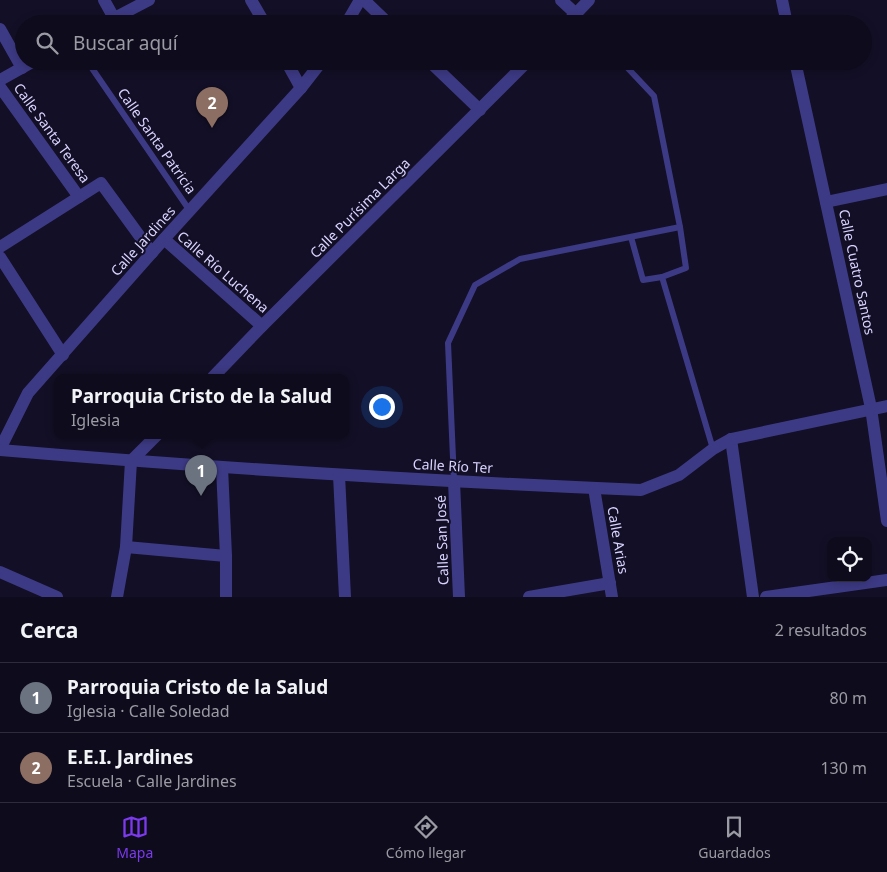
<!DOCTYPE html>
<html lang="es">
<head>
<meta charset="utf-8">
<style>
	:root { --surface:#0e0b1c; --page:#1c1929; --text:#f1f3f6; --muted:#9b9ba3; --line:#2e2b3b; --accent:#7c3aed }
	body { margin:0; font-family:"Noto Sans",sans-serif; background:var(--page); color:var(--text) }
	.controls { position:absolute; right:15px; bottom:15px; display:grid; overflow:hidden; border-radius:10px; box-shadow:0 2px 8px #0003 }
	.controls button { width:45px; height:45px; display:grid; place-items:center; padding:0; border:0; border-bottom:1px solid var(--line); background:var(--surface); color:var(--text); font:25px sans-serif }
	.you { position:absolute; left:381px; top:406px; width:18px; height:18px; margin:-12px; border:4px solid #fff; border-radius:50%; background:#1a73e8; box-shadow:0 0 0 8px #1a73e833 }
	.badge { display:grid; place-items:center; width:32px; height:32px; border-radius:50%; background:var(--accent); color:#fff; font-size:16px; font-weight:700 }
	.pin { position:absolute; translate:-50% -41px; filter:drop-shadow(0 1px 2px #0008) }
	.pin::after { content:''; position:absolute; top:26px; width:18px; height:15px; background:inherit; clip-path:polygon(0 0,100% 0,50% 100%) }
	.popup { position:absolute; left:54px; top:374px; width:295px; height:65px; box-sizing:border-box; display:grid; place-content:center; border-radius:10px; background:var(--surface); filter:drop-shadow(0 1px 4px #0005); font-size:16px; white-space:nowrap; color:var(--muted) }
	.popup b { font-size:19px; color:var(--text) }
	.popup::after { content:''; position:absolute; left:50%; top:100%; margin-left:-10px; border:10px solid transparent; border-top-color:var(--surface) }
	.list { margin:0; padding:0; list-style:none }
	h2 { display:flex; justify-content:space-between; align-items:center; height:65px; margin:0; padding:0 20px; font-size:21px }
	h2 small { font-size:16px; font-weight:400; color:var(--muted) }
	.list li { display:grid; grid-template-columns:32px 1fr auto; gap:15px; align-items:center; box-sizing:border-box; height:70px; padding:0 20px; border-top:1px solid var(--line) }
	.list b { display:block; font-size:19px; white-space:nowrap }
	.list p { margin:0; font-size:16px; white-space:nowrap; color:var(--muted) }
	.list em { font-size:16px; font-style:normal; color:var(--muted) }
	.icon { flex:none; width:28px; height:28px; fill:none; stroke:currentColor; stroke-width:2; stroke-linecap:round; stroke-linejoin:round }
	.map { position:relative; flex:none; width:887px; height:597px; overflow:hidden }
	.search { position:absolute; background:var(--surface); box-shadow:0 2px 8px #0003; left:15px; right:15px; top:15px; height:55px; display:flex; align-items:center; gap:12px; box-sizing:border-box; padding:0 18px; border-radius:28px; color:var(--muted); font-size:19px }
	.sheet { height:205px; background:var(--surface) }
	nav { display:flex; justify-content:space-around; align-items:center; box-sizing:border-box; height:70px; border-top:1px solid var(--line); background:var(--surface); font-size:14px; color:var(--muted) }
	nav a { display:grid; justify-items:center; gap:2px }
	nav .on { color:var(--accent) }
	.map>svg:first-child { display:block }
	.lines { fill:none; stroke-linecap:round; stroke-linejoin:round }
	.lane { stroke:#3d3a85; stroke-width:6 }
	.street { stroke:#3d3a85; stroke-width:12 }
	.labels { text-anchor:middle; stroke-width:4; stroke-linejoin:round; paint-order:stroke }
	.street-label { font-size:14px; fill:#d9d4ff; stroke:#130f26 }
</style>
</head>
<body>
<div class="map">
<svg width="887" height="597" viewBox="0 0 887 597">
	<rect width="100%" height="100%" fill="#130f26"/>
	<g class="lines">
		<g class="lane">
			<polyline points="576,14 585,24"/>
			<polyline points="87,61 190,211"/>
			<polyline points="680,227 686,268 662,277 713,449"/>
			<polyline points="631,237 643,280 662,277"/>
			<polyline points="454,481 448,343 475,285 520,259 680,227 654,96 621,61"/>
		</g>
		<g class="street">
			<polyline points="104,0 114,18"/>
			<polyline points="251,0 265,24"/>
			<polyline points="364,0 389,24"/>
			<polyline points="561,0 576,14"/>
			<polyline points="782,0 787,24"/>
			<polyline points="103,24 149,0"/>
			<polyline points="346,24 360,0"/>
			<polyline points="566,24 589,0"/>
			<polyline points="0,29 22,68"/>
			<polyline points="286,61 301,88"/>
			<polyline points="429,61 480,110"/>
			<polyline points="795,61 871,408 887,521"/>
			<polyline points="0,80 34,61"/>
			<polyline points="0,87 79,197"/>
			<polyline points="826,202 887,189"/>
			<polyline points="164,239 262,326"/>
			<polyline points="0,247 101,183 152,253"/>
			<polyline points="0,257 63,355"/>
			<polyline points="213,377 262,326 528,61"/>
			<polyline points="731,439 753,597"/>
			<polyline points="0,449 28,393 164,239 301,88 322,61"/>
			<path d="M0,450c213,18 427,31 641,40l38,-15 34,-26 18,-10 156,-33"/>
			<polyline points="222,467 226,556 226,597"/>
			<polyline points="339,475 345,597"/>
			<polyline points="454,481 459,597"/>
			<polyline points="594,488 612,597"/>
			<polyline points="126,547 226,556"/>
			<polyline points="0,572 57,597"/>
			<polyline points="117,597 126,547 131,461 157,435"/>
			<polyline points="529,597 610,583"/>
			<polyline points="766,597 887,580"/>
		</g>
	</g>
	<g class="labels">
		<g class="street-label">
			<text transform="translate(52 133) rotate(54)" y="5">Calle Santa Teresa</text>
			<text transform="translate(157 141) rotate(55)" y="5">Calle Santa Patricia</text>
			<text transform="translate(360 208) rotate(-45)" y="5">Calle Purísima Larga</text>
			<text transform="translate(143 241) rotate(-48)" y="5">Calle Jardines</text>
			<text transform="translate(223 272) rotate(41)" y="5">Calle Río Luchena</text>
			<text transform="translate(857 272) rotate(78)" y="5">Calle Cuatro Santos</text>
			<text transform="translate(453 466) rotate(3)" y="5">Calle Río Ter</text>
			<text transform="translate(442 540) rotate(-92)" y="5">Calle San José</text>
			<text transform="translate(618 540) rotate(80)" y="5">Calle Arias</text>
		</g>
	</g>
</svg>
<div class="controls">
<button><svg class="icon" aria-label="locate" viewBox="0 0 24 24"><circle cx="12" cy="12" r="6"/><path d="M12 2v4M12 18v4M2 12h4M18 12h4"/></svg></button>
</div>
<div class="you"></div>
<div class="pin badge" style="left:201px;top:496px;background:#6b7280">1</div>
<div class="popup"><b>Parroquia Cristo de la Salud</b>Iglesia</div>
<div class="pin badge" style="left:212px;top:128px;background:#8d6e63">2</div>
<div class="search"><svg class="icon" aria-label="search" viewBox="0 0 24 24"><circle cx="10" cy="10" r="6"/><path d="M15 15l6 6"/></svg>Buscar aquí</div>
</div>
<section class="sheet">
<h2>Cerca<small>2 resultados</small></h2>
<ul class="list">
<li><span class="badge" style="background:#6b7280">1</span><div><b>Parroquia Cristo de la Salud</b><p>Iglesia · Calle Soledad</p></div><em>80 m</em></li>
<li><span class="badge" style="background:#8d6e63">2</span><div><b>E.E.I. Jardines</b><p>Escuela · Calle Jardines</p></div><em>130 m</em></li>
</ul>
</section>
<nav>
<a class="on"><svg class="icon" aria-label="map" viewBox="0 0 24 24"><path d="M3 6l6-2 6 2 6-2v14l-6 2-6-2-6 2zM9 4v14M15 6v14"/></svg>Mapa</a>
<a><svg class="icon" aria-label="directions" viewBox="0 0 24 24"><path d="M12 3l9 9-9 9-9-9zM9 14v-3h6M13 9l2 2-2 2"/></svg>Cómo llegar</a>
<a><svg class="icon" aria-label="saved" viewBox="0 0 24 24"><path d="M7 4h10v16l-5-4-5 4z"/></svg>Guardados</a>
</nav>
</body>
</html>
